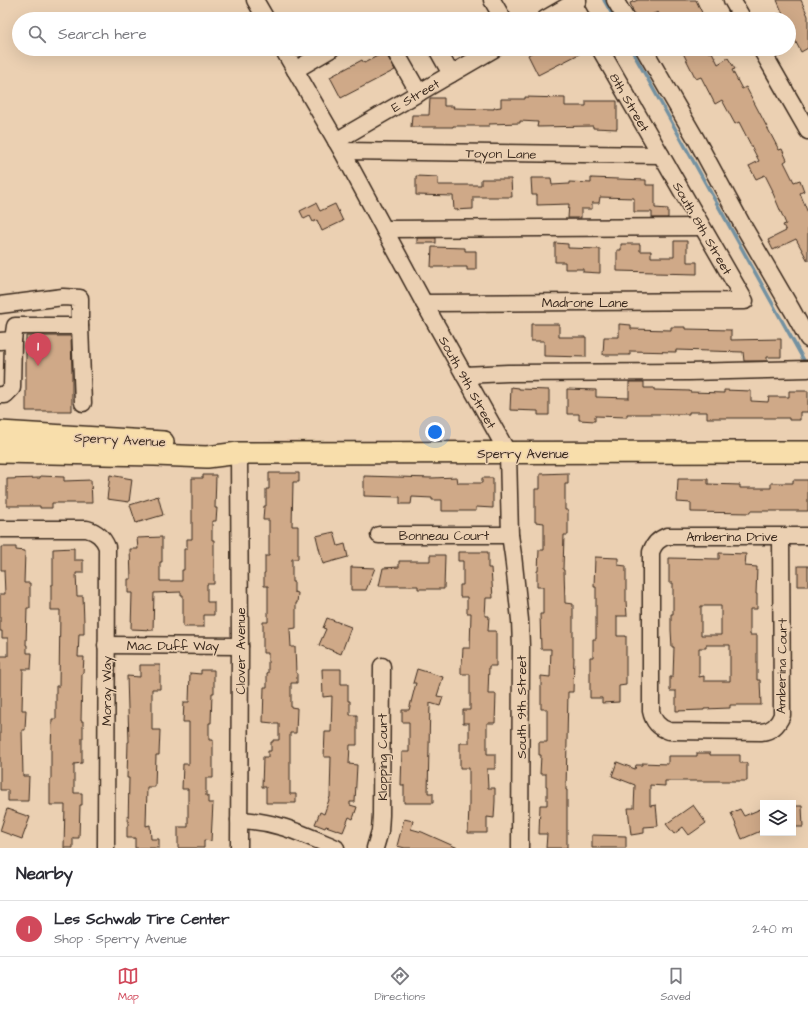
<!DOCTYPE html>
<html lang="en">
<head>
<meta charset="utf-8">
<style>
	:root { --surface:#fff; --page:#f2f2f3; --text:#2b2b33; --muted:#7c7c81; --line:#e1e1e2; --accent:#d1495b }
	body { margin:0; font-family:"Architects Daughter",sans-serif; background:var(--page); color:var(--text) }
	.controls { position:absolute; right:12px; bottom:12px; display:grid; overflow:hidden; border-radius:0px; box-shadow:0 4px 16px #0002 }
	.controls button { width:36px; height:36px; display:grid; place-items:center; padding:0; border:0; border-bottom:1px solid var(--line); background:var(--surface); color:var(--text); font:20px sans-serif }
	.you { position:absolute; left:435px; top:432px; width:14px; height:14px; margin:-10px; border:3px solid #fff; border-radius:50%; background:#1a73e8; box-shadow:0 0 0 6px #1a73e833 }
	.badge { display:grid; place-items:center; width:26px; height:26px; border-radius:50%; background:var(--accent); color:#fff; font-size:13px; font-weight:700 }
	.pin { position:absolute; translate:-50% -33px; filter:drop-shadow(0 1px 2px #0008) }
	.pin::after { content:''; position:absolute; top:21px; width:14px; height:12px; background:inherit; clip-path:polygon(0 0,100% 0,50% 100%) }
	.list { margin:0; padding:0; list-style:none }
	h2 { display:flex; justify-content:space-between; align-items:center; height:52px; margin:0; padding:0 16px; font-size:17px }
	h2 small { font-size:13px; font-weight:400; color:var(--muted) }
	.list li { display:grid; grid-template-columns:26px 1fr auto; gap:12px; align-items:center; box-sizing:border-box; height:56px; padding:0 16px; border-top:1px solid var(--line) }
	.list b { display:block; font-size:15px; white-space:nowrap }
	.list p { margin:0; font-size:13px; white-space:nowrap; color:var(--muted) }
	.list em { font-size:13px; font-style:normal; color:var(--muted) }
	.icon { flex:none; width:22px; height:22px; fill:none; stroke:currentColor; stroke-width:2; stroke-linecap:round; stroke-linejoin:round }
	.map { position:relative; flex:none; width:808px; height:848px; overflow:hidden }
	.search { position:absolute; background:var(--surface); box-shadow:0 4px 16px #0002; left:12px; right:12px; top:12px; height:44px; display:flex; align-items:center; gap:10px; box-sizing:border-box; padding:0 14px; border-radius:22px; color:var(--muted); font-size:15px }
	.sheet { height:108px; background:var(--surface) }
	nav { display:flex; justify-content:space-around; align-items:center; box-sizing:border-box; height:56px; border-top:1px solid var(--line); background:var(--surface); font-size:11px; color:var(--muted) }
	nav a { display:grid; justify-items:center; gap:2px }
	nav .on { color:var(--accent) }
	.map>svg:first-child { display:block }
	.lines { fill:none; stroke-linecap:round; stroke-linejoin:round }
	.stream { stroke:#7391a1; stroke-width:3.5 }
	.building { fill:#cfa988; stroke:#3b2a1e; fill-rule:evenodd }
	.minor-casing { stroke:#3b2a1e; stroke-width:19 }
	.major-casing { stroke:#3b2a1e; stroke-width:24 }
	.minor { stroke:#ebd0b2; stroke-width:16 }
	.major { stroke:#f8deab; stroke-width:21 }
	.labels { text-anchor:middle; stroke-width:3; stroke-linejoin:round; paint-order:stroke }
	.street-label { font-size:13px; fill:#3b2a1e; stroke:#ebd0b2 }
</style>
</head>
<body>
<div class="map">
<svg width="808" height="848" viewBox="0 0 808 848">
	<rect width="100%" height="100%" fill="#ebd0b2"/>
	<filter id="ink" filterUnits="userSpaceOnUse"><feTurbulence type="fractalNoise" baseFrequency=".025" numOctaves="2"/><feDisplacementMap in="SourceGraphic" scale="8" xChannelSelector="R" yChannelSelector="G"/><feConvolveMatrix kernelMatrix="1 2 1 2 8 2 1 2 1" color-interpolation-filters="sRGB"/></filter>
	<g filter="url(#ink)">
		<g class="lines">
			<g class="stream">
				<polyline points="604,0 615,19"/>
				<polyline points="631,49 806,364"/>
			</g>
		</g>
		<g class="building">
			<polygon points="638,0 696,0 705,19 662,19 658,12 641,19 636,19 630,3"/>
			<polygon points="777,0 801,0 808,16 808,48 801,52 791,33 789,34 789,19 785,19"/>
			<polygon points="538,49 589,49 538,75 528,55"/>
			<polygon points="681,49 707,49 709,53 712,52 718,64 728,58 735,69 732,70 742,89 746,87 779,150 782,149 787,160 784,162 794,182 800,180 804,191 800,193 808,213 808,261 796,239 773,250 768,240 786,231 783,225 786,224 772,191 773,191 765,175 756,179 749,166 759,161 739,122 735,124 722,100 715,104 701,77 696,79"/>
			<polygon points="385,52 395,70 341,98 330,77 362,60 364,63"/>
			<polygon points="525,97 565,98 565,106 586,106 586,101 617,101 617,129 593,128 593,126 537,127 538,122 520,121 520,123 489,124 489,126 453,126 453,127 411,127 412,115 429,115 430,98 444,98 444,106 454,106 453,108 494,109 494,108 501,107 501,99 525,99"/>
			<polygon points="416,176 438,177 438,185 481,185 481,179 511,179 512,197 473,197 473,209 454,210 453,196 416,195"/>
			<polygon points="531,178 551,178 552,185 569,184 569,182 591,183 591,178 646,180 646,185 655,185 655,208 668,209 668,218 652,218 652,212 634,212 634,198 600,197 599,203 592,203 592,209 581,209 581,218 568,218 569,204 537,205 537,195 532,195"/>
			<polygon points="316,203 320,211 335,204 343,221 322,231 317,220 313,222 310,216 304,219 300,211"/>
			<rect x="417" y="238" width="19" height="5"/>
			<polygon points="674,241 687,241 687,262 697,262 697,274 655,273 655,272 617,271 617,250 621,250 621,244 640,244 640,251 651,251 651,257 674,257"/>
			<polygon points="555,243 568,244 568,248 600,249 600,273 583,272 583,269 565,269 565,262 555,262"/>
			<polygon points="432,247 465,248 465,251 476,251 476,270 467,270 467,267 431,267"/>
			<polygon points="531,324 559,324 559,337 586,337 586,357 544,356 544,341 531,341"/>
			<polygon points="619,324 631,325 631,329 671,330 671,327 685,327 685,329 731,330 731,340 781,339 781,357 767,357 767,361 744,361 743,352 676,350 676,352 630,351 630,355 603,355 604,337 619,337"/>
			<polygon points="26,336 71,336 72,372 72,411 26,411"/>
			<polygon points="629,382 644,382 644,388 654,388 654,390 690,391 690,392 724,393 724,390 751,391 751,401 768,402 769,397 789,397 789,391 808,391 808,412 800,412 800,420 789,420 789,418 707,418 707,412 689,412 689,414 627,414 627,417 595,416 595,421 579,420 579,414 567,414 567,389 596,390 596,397 629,398"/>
			<polygon points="511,387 519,388 519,389 549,390 549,415 538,415 538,411 510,410"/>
			<polygon points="269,473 299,473 299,482 293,482 292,526 298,526 298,559 292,559 292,582 294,582 294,592 298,593 297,603 296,603 296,628 290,629 291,647 295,647 296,673 297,673 297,683 291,683 291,707 297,708 296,733 290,733 290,794 296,794 296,803 266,803 266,787 262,787 263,757 268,757 268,751 271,751 271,742 273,742 273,740 279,740 279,724 273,724 273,723 263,722 264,687 267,687 267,673 268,673 268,653 263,653 263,622 268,622 268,586 264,586 264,573 265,573 265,556 269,556 269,520 263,520 264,506 266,506 266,489 269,489"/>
			<polygon points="568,473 568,484 565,484 565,510 568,510 568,535 564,535 563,570 564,570 565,603 573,604 573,657 574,657 573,692 568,692 566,790 567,790 567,848 546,848 547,834 539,834 540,805 547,805 547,786 546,786 546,774 540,774 541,755 539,755 539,742 547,742 547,709 541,709 541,676 550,677 551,649 541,649 540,614 543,614 543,587 537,587 537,571 538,571 539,550 544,550 544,523 535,522 535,489 540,489 540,474"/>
			<polygon points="110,475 132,479 129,502 107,499"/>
			<polygon points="203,475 216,475 215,508 217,508 216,521 212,521 212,540 214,540 214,584 207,584 207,602 214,602 214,615 204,615 204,627 183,627 183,595 181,595 181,592 154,593 153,630 131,629 132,593 128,593 128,579 131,579 130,549 138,549 137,538 162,537 162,562 160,562 160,581 182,581 182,570 184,570 184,549 187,549 187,539 192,539 192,478 203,478"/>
			<polygon points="40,476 64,477 64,481 91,480 92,503 52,503 52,508 40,508 40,506 7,506 7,479 40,478"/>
			<polygon points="364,476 432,478 457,477 458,483 482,483 482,478 493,478 493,508 476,507 476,511 442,511 442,500 432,500 432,498 412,497 411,504 400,504 400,497 364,496"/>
			<polygon points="678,479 708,479 708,484 740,485 740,488 771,488 771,483 793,483 793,480 808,480 808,511 750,511 750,513 691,512 691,503 677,502"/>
			<polygon points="158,496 163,515 136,523 130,505"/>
			<polygon points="334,532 338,546 345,544 348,557 323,564 316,536"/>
			<polygon points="1,547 16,547 16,550 25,551 24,583 30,583 30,608 27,608 26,645 27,645 27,653 32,653 31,669 23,669 22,710 26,710 25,730 22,730 23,776 29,776 28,801 8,801 8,790 0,790 0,656 8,656 8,638 2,638 2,631 0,631 0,594 5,594 4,570 1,570"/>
			<polygon points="74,548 74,560 83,560 83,573 76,573 77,596 83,596 84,622 84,634 79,634 78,657 84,657 83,673 82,673 81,721 83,721 83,738 82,738 82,763 74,764 74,793 82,793 82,805 80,805 79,838 73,838 73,848 64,848 65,805 50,805 50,779 51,779 51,750 52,719 56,719 56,686 59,686 60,610 51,610 51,585 53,585 53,549"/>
			<polygon points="458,552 488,552 488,568 491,568 493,598 486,598 485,616 489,616 488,631 496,631 496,666 489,666 488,694 496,694 495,723 487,723 487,754 495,754 495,769 487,769 488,788 495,788 495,801 494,818 487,817 487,833 468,833 469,804 469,768 460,768 460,743 469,743 469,723 463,723 463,710 470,710 470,674 461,674 461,664 462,664 463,648 470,648 471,613 467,613 467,597 460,597 460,585 463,585 463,561 458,561"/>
			<path d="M719,553l27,1 -1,12 12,1 -1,27h1v15h-7v26h7v45h3l1,25h-31v3l-26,1v1l-28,1v-20h-6v-14h3l1,-30h-2l-1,-17v-16h2v-31h-4v-25l50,1zM701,606h20v29h-20zM706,645h24v36h-26v-5l-5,1v-29h7z"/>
			<polygon points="430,555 445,555 444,589 418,589 418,586 379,586 383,568 399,567 399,561 430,561"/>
			<polygon points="595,557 618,558 618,565 626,566 626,601 627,616 617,616 617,636 626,636 626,685 619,686 619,702 602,703 602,698 590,698 590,657 593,657 593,639 596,639 596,587 594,587"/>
			<rect x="798" y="566" width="10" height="20"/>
			<polygon points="351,567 375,568 366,590 351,590"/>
			<polygon points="327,618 351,627 341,654 319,645 326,629 323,628"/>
			<polygon points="140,665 160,665 160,689 152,689 152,730 160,730 159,755 156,755 155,787 147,787 146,826 150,825 151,839 159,839 159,848 135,848 135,838 127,838 127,826 128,826 129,778 127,778 128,742 129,742 127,676 140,677"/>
			<polygon points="322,669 341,669 341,684 348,684 348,701 350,701 350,715 357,715 357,745 350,745 349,764 357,765 355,802 350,802 350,805 357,807 353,819 349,817 343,832 326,826 325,828 315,824 320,812 324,814 330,797 331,757 324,757 325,732 331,732 332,696 323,697"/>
			<polygon points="417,669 443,677 437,696 443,697 440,706 430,703 428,793 433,793 433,803 404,803 404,785 401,785 402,752 409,752 409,722 402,722 402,710 409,710 416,683 413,683"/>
			<polygon points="201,670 214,670 214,693 212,693 211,723 209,723 209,740 213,740 213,778 206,778 206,796 208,796 208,803 213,803 211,841 204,840 204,848 178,848 178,827 188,827 188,789 182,789 183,764 189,764 189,722 183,722 184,702 189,702 190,673 201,674"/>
			<polygon points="697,753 710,753 710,755 740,755 740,763 747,763 747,781 665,781 665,786 650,785 650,806 656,805 658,826 644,827 644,833 631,835 628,808 634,808 635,785 612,776 617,762 635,769 636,765 642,765 642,763 668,764 668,756 697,756"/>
			<polygon points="693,805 706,823 689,835 683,827 674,834 666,824"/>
			<polygon points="793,806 802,806 803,827 793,827"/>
			<polygon points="763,808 763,830 742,839 731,813 740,809 744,816"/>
			<polygon points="7,809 30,817 22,839 0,831"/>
			<polygon points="404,819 413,821 411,829 422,832 458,848 405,848 397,846"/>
			<polygon points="592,835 626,836 626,848 592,848"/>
		</g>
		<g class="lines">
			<defs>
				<g id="minor">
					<polyline points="255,0 266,19"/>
					<polyline points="492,0 503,19"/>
					<polyline points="615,0 626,19"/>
					<polyline points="732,0 743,19"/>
					<polyline points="573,3 582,19"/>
					<polyline points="545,19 578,0"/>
					<polyline points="283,49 342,151 424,303 508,453 510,535 513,555 520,620 521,647 520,848"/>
					<polyline points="394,49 419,93"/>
					<polyline points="437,49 451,74"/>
					<polyline points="644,49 696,139 742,224 792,310 808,339"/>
					<polyline points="761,49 808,131"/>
					<polyline points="295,70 331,49"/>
					<polyline points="336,141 494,49"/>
					<polyline points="342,151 661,155"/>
					<polyline points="384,229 702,227"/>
					<polyline points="424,303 745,301 600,49"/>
					<polyline points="0,305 63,297 80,298 80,326"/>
					<polyline points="0,341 13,340 15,326 80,326 83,403"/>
					<polyline points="464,375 508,373 689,372 808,369"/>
					<polyline points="0,395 5,395 12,388 13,340"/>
					<polyline points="239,453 240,646 239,848"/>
					<path d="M0,529h87c10,3 16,8 20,18l-1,301"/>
					<polyline points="379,535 510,535"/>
					<path d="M781,536l1,179c-4,10 -10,16 -21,17l-92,-1c-10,-3 -16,-10 -18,-20v-159c3,-9 8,-13 16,-16h141"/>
					<polyline points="106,645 240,646"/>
					<path d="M239,820c38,1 64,14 97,28"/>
					<polyline points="375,848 380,831 381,815 382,666"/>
				</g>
				<g id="major">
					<polyline points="0,432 163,442"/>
					<polyline points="0,452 155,455 207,457 239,453 808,452"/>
				</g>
			</defs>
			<use href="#minor" class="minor-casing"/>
			<use href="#major" class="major-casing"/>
			<use href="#minor" class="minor"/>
			<use href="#major" class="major"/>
		</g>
	</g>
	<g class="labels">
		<g class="street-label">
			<text transform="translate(415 95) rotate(-30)" y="5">E Street</text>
			<text transform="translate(630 102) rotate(60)" y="5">8th Street</text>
			<text transform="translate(501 153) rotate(1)" y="5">Toyon Lane</text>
			<text transform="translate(703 228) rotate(60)" y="5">South 8th Street</text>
			<text x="585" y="307">Madrone Lane</text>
			<text transform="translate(468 382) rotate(61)" y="5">South 9th Street</text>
			<text transform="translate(120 439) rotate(3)" y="5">Sperry Avenue</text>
			<text x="523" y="458">Sperry Avenue</text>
			<text x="444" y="540">Bonneau Court</text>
			<text x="732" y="541">Amberina Drive</text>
			<text x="173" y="650">Mac Duff Way</text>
			<text transform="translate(240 651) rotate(-90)" y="5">Clover Avenue</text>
			<text transform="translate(781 666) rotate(-89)" y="5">Amberina Court</text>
			<text transform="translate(106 691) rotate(-90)" y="5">Moray Way</text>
			<text transform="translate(521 707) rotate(-90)" y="5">South 9th Street</text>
			<text transform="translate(382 757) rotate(-90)" y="5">Klopping Court</text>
		</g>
	</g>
</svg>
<div class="controls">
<button><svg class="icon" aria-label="layers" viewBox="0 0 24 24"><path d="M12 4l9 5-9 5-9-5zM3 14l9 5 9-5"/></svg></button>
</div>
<div class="you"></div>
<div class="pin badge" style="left:38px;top:366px">1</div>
<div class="search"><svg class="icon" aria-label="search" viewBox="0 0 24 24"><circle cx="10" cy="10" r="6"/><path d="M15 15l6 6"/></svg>Search here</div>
</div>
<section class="sheet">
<h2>Nearby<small></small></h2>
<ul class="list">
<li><span class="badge">1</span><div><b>Les Schwab Tire Center</b><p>Shop · Sperry Avenue</p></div><em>240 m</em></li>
</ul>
</section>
<nav>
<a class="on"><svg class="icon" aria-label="map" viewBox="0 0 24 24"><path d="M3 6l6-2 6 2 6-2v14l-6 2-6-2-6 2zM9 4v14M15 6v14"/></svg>Map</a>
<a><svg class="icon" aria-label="directions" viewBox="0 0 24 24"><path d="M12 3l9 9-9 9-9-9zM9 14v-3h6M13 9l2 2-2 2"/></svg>Directions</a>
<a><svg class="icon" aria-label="saved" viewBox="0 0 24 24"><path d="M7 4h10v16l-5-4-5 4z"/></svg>Saved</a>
</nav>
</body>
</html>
